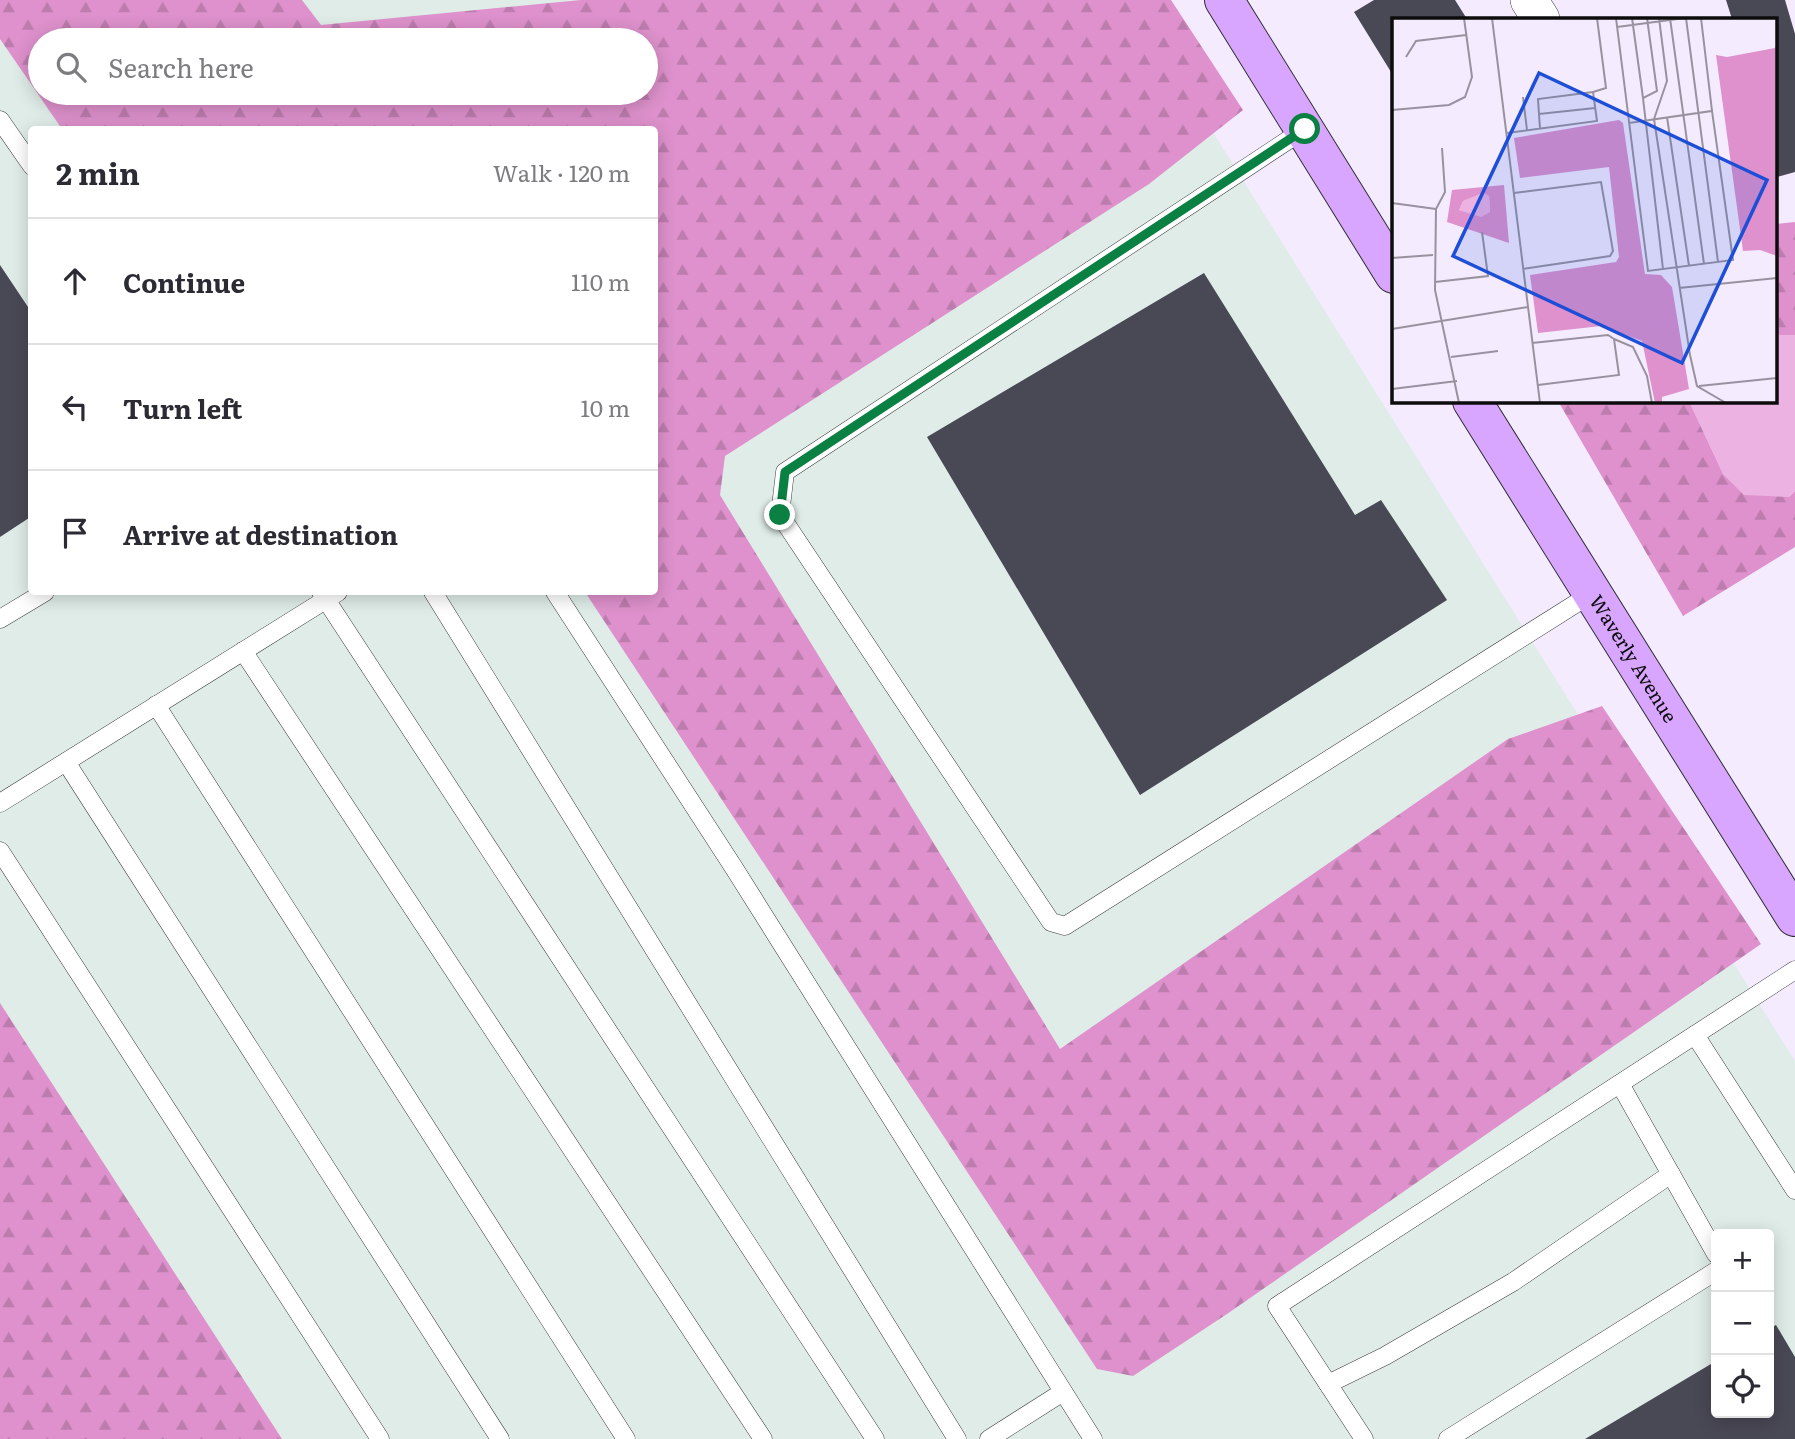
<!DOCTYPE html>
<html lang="en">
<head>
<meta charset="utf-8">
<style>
	:root { --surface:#fff; --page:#f7f7f7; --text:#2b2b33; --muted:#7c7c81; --line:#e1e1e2 }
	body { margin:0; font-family:Literata,serif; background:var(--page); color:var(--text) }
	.controls { position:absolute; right:21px; bottom:21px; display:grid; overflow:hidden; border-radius:7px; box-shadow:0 4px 18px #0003 }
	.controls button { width:63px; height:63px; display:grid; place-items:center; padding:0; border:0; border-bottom:2px solid var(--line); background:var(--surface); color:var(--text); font:35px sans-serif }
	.stop { position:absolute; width:21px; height:21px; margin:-16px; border:5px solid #0b8043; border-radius:50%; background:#fff }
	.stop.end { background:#0b8043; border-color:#fff; box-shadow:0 2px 7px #0008 }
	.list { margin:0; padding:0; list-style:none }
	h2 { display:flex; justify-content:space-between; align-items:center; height:91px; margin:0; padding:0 28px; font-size:30px }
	h2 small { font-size:23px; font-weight:400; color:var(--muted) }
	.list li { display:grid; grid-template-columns:46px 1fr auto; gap:21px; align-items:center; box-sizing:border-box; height:126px; padding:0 28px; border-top:2px solid var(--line) }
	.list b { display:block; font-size:26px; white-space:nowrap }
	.list em { font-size:23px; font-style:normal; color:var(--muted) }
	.icon { flex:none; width:38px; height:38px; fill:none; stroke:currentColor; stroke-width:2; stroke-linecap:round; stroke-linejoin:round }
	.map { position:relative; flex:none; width:1795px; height:1439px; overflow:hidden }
	.search { position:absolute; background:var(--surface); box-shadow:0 4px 18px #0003; left:28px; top:28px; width:630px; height:77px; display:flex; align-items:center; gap:18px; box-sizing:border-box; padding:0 24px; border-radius:38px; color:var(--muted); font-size:26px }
	.panel { position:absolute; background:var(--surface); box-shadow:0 4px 18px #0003; left:28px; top:126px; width:630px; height:469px; border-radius:7px }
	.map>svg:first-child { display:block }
	.industrial { fill:#dfece7; fill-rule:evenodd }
	.grass { fill:#ecb2e2 }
	.forest { fill:url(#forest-firs); fill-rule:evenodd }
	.building { fill:#494855 }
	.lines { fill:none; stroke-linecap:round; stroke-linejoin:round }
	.lane-casing { stroke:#3f3f3f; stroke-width:19 }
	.street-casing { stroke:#3f3f3f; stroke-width:38 }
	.secondary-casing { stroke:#2e2e2e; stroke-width:40 }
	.lane { stroke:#fff; stroke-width:18 }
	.street { stroke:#fff; stroke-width:37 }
	.secondary { stroke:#d9a6ff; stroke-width:38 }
	.route { stroke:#0b8043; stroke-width:9 }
	.labels { text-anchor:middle; stroke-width:7; stroke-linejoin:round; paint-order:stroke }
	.street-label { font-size:19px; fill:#0c0c0c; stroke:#fff }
	.inset-road { fill:none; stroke:#98929e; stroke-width:2 }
	.view { fill:#1d4ed8; fill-opacity:0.15; stroke:#1d4ed8; stroke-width:3.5 }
	.inset-edge { fill:none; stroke:#0c0c0c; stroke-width:3.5 }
</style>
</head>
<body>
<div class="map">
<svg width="1795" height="1439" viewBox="0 0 1795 1439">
	<defs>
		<pattern id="forest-firs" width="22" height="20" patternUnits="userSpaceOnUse" patternTransform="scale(1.75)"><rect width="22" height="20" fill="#de91cc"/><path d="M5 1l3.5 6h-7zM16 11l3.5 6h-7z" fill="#bd7cae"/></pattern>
	</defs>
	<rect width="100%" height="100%" fill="#f5ebff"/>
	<path class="industrial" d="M0,0h1130l665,1061v378h-1795zM40,40h606v53h-606zM32,130h622v462h-622zM1716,1234h53v179h-53z"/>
	<polygon class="grass" points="1776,335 1795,335 1795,491 1789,497 1744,496 1723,474 1689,401 1776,401"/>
	<g class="forest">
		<path d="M0,0h302l19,25 260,-25h590l72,110 -94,74 -424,272 -5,39 340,554 448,-310 94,-33 159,238 -534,370 -94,62 -36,-7 -512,-777h69v-462l-592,-1 -62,-90zM646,40v53h-606v-53z"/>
		<polygon points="1795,222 1795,335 1776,335 1776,224"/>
		<polygon points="1558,401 1689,401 1723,474 1744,495 1789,497 1795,491 1795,547 1683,616"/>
		<polygon points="0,1003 282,1439 0,1439"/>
	</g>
	<g class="building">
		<polygon points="1374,0 1455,0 1467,19 1394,19 1394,70 1391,72 1354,12"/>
		<polygon points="1726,0 1785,0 1795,34 1795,172 1777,177 1776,172 1776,19 1732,19"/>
		<polygon points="0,265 32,313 32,516 0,537"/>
		<polygon points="1204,273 1355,515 1381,500 1447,600 1140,795 927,437"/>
		<polygon points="1776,1325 1795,1357 1795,1439 1585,1439 1716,1361 1716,1413 1769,1413 1769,1329"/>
	</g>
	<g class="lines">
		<defs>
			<g id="lane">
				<polyline points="0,120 32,166"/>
				<polyline points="1305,129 785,472 780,515 1051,922 1065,926 1591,594"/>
				<polyline points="321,592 875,1439"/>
				<polyline points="433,592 957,1439"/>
				<polyline points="555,592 734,868 1093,1439"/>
				<polyline points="0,619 45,592"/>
				<polyline points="243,651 763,1439"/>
				<polyline points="156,705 626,1439"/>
				<polyline points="66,762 500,1439"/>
				<polyline points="0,803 338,592"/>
				<polyline points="0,851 380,1439"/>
				<polyline points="1695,1035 1795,1190"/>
				<polyline points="1620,1084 1716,1254"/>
				<polyline points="1328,1384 1385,1356 1513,1282 1671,1174"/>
				<polyline points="989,1439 1063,1392"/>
				<polyline points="1364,1439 1277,1306 1795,970"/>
				<polyline points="1448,1439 1716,1271"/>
			</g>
			<polyline id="street" points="1529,0 1541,19"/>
			<g id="secondary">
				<polyline points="1224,0 1394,274"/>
				<path id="s1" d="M1472,401l323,516"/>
			</g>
		</defs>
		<use href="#lane" class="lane-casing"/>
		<use href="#street" class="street-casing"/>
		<use href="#secondary" class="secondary-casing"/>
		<use href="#lane" class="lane"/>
		<use href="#street" class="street"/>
		<use href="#secondary" class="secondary"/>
	</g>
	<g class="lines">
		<polyline class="route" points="780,515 785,472 1305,129"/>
	</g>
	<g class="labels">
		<g class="street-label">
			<text dy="7" stroke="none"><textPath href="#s1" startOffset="304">Waverly Avenue</textPath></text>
		</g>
	</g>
	<g transform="translate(1392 18)">
		<rect width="385" height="385" fill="#f5ebff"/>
		<path d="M91,175l6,3 1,16 -9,6 -22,-8 4,-9z" fill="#ecb2e2"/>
		<path d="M385,25v213l-17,-6 -17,1 -27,-196 11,2 48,-9zM227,102l4,3 22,151 16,1 11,12 17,102 -27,8v6h-7l-13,-62 -41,-15 -63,7 -8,-58 86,-13 3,-5 -10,-90 -89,11 -6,-40zM112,167l5,58 -62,-21 5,-32zM91,175l6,3 1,16 -9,5 -22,-7 4,-9z" fill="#de91cc" fill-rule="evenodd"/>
		<path class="inset-road" d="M100,0l48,385M224,0l24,191 8,62 85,-11 -21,-149 -83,12M240,0l11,80M255,0l10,73 -14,7 20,171M267,0l8,63 -13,38 36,236 7,31 29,17M278,0l34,246M294,0l32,244M309,0l11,93M225,9l68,-9M14,39l10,-16 50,-6M131,79l4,33M0,92l57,-5 16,-8 7,-20 -8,-59M147,96l56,-6M275,99l22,149M148,111l-2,-30 55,-7M115,115l90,-12 -4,-29 13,-4 -9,-70M50,130l3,44 -9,17 -1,81 24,113M122,175l87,-11 12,69 -3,5 -87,13M0,185l44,6M0,240l41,-3M43,264l53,-6 -6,-44M287,270l98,-10M0,311l136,-22M222,321l19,8 14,29 5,27M140,325l76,-8 6,4 5,36 -81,10M59,339l47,-6M307,368l78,-8M0,371l65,-8"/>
		<path class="view" d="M147,55l228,107 -85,183 -229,-107z"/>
		<rect width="385" height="385" class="inset-edge"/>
	</g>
</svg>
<div class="controls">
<button>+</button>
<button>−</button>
<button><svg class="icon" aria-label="locate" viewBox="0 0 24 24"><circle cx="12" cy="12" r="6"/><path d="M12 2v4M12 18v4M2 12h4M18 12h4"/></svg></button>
</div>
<div class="stop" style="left:1305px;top:129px"></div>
<div class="stop end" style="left:780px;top:515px"></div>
<div class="search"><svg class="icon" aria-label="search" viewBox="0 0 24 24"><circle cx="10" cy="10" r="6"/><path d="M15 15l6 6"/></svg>Search here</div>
<section class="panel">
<h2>2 min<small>Walk · 120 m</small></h2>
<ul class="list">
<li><svg class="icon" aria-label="ahead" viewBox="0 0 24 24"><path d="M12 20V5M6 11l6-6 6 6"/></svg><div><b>Continue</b></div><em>110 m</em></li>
<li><svg class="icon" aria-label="left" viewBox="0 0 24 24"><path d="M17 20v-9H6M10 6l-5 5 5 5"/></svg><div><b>Turn left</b></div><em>10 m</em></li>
<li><svg class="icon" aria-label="arrive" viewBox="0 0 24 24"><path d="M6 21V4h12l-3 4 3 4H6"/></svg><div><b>Arrive at destination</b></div></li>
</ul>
</section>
</div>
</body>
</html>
